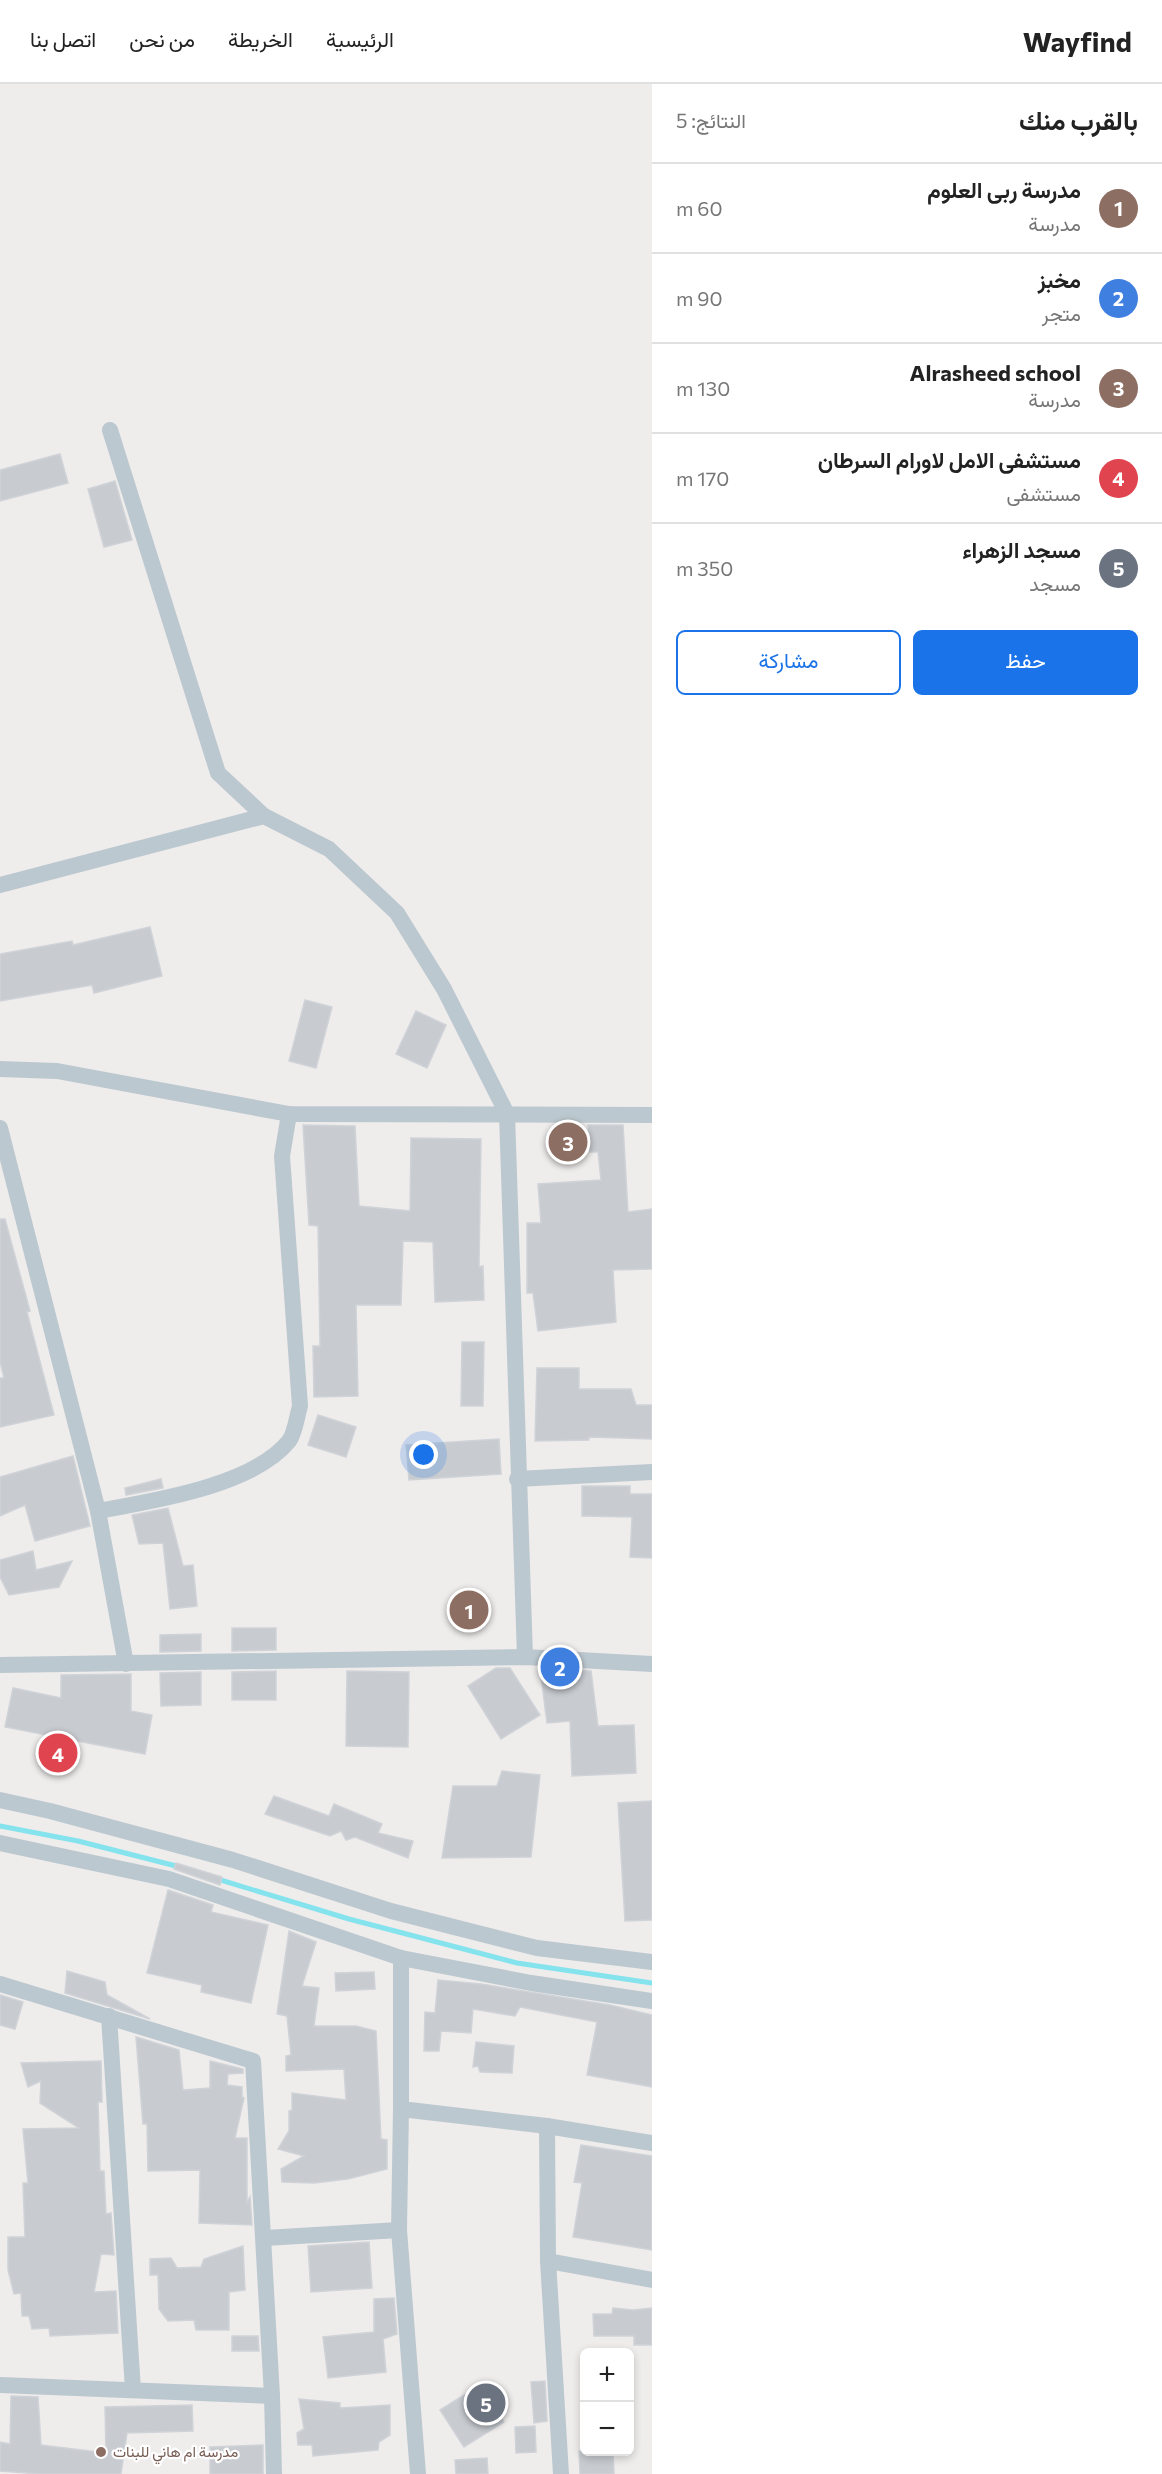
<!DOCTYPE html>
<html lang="ar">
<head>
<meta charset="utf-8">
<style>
	:root { --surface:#fff; --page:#f6f6f6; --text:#222; --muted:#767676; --line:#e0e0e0; --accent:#1a73e8 }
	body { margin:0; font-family:Commissioner,Vazirmatn,sans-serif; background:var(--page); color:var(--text); direction:rtl }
	.controls { position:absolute; right:18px; bottom:18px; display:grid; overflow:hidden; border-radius:9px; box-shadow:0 3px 9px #0003 }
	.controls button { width:54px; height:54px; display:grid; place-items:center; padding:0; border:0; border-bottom:2px solid var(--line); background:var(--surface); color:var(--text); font:30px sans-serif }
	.you { position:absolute; left:424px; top:1371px; width:21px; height:21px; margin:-15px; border:4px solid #fff; border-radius:50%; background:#1a73e8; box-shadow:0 0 0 9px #1a73e833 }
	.badge { display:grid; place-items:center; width:39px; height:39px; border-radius:50%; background:var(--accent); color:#fff; font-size:20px; font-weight:700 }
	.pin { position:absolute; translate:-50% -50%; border:3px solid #fff; box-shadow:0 2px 6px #0006 }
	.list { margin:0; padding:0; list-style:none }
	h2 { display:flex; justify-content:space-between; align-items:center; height:78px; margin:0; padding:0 24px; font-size:26px }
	h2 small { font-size:20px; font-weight:400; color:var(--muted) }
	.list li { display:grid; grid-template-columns:39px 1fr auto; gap:18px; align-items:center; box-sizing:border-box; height:90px; padding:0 24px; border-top:2px solid var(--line) }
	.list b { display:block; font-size:22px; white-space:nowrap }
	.list p { margin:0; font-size:20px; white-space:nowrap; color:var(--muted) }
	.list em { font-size:20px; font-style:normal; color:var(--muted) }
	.actions { display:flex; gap:12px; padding:18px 24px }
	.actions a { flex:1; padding:14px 0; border:2px solid var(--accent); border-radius:9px; text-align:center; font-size:21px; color:var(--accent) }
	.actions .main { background:var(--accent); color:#fff }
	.map { position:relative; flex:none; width:652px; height:2390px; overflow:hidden; direction:ltr }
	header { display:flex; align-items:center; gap:36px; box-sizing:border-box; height:84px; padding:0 30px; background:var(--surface); border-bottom:2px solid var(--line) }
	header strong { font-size:28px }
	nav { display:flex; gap:33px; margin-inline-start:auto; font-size:21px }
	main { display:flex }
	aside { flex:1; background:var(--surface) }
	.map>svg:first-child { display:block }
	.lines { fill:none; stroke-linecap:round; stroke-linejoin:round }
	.stream { stroke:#84e3ec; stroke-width:5 }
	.building { fill:#c8ccd1; stroke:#cfd3d8; stroke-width:1.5 }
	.minor { stroke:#bcc8cf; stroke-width:16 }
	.education-dot { fill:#8d6e63; stroke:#fff; stroke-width:2 }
	.labels { text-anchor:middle; stroke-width:4.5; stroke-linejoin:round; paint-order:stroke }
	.education-label { font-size:15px; fill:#785e54; stroke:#fff; text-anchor:start }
</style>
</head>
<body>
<header>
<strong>Wayfind</strong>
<nav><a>الرئيسية</a><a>الخريطة</a><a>من نحن</a><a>اتصل بنا</a></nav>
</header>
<main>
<aside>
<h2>بالقرب منك<small>النتائج: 5</small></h2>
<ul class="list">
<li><span class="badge" style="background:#8d6e63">1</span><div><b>مدرسة ربى العلوم</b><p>مدرسة</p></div><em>60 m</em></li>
<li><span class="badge" style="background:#3f7fe0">2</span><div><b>مخبز</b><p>متجر</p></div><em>90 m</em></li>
<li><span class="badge" style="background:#8d6e63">3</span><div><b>Alrasheed school</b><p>مدرسة</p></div><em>130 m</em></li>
<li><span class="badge" style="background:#e0444e">4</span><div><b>مستشفى الامل لاورام السرطان</b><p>مستشفى</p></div><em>170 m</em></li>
<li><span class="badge" style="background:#6b7280">5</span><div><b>مسجد الزهراء</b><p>مسجد</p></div><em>350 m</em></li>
</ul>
<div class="actions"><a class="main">حفظ</a><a>مشاركة</a></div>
</aside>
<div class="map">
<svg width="652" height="2390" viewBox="0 0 652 2390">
	<rect width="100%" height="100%" fill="#efecec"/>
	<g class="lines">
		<g class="stream">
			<polyline points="0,1742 78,1757 180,1783"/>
			<polyline points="214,1794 349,1835 517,1879 652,1899"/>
		</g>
	</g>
	<g class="building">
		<polygon points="60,370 68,399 0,417 0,386"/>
		<polygon points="115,397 132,456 104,463 88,405"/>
		<polygon points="150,843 162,892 94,909 92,901 0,917 0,870 72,857 73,861"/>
		<polygon points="305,916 332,923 316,984 289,977"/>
		<polygon points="416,927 446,941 427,984 396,970"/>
		<polygon points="303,1041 355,1042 359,1122 410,1127 411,1054 481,1055 479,1183 483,1182 484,1216 435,1218 433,1158 403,1157 401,1221 356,1221 358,1312 314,1313 313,1262 320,1262 318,1142 309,1141"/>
		<polygon points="588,1041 623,1041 628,1128 652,1125 652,1185 613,1186 616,1238 538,1247 533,1209 527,1209 527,1139 541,1139 538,1100 601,1096 598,1068 590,1068"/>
		<polygon points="0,1135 5,1135 30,1227 27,1228 54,1331 0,1343 0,1294 4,1294 0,1278"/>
		<polygon points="462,1258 484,1258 483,1322 461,1322"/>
		<polygon points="537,1284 579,1284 579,1305 631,1305 636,1321 652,1321 652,1355 589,1353 589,1356 535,1357"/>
		<polygon points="318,1331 356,1343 346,1373 308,1361"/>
		<polygon points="499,1355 501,1390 409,1396 406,1361"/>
		<polygon points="73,1372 90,1442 35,1457 25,1421 0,1432 0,1393"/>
		<polygon points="161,1395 163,1404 126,1411 125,1404"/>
		<polygon points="582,1402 630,1402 630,1410 652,1410 652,1474 630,1473 632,1433 582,1432"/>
		<polygon points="168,1424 183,1482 193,1481 197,1522 170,1525 163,1459 139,1460 132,1431"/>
		<polygon points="33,1467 36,1486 72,1477 59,1503 9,1511 0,1493 0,1476"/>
		<polygon points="232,1544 276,1544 276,1566 232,1567"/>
		<polygon points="201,1550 201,1567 160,1568 160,1551"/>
		<polygon points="496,1584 510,1584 540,1631 501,1655 468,1602"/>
		<polygon points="540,1584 591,1587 598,1642 634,1641 636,1689 572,1692 570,1637 547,1639"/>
		<polygon points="276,1587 276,1616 232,1616 232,1588"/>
		<polygon points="347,1587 409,1588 408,1663 346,1662"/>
		<polygon points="201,1588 201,1621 161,1622 160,1589"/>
		<polygon points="131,1590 131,1627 152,1631 145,1670 5,1643 13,1604 61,1614 61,1591"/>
		<polygon points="502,1687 540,1691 531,1773 442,1774 453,1702 497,1702"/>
		<polygon points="274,1712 329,1732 334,1720 382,1740 378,1749 413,1757 408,1774 355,1753 346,1756 341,1747 330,1752 265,1730"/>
		<polygon points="652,1717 652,1836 625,1837 618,1719"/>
		<polygon points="176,1779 222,1793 220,1801 174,1785"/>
		<polygon points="168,1806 213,1821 211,1828 268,1841 251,1919 201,1908 202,1901 147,1889"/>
		<polygon points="289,1847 316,1858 302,1902 319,1904 314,1942 356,1942 376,1947 381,2055 387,2056 387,2085 348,2095 314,2099 282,2098 281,2085 304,2072 278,2065 289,2047 289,2027 292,2026 292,2009 346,2016 344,1985 286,1987 286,1972 291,1971 287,1932 277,1930"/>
		<polygon points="67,1887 105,1898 107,1911 150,1935 65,1909"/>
		<polygon points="374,1888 375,1905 336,1907 335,1889"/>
		<polygon points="438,1896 481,1900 610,1921 652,1931 652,2003 587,1991 597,1938 520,1923 515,1932 473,1925 471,1949 441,1947 439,1967 424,1967 425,1928 435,1929"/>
		<polygon points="0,1911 23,1918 15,1945 0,1941"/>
		<polygon points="136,1953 179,1966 183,2006 210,2004 210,1977 243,1985 243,1989 228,1990 227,2001 242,2003 242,2013 244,2014 235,2054 247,2054 247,2118 250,2113 252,2141 199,2139 200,2086 148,2087 147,2040 143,2040"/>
		<polygon points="476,1958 514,1962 512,1989 480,1988 478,1982 473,1983"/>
		<polygon points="101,1977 102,2018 98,2018 100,2087 104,2087 106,2130 111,2129 114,2171 101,2170 94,2208 116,2207 118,2249 50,2252 49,2244 32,2245 29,2232 22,2232 21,2209 14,2210 8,2186 8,2153 25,2153 23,2099 28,2099 23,2045 79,2044 40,2019 41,1997 28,2003 21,1979"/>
		<polygon points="581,2061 652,2072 652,2166 573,2153 582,2099 574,2098"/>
		<polygon points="369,2158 372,2204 311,2208 308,2162"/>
		<polygon points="243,2162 245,2206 229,2208 229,2246 196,2246 194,2236 168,2237 159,2225 158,2191 150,2191 150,2175 171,2174 177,2184 201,2183 204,2175"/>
		<polygon points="394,2214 397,2250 383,2255 386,2288 328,2294 323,2253 374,2248 374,2215"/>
		<polygon points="613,2224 633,2226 652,2224 652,2261 634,2261 634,2252 594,2252 593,2230 612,2230"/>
		<polygon points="232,2252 258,2252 259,2267 232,2267"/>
		<polygon points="545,2297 547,2337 534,2339 531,2298"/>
		<polygon points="480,2301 504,2338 464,2363 440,2326"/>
		<polygon points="11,2312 38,2313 41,2361 106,2369 105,2323 192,2321 193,2347 127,2349 121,2390 39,2390 0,2387 0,2358 10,2360"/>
		<polygon points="299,2315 340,2319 340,2324 390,2321 390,2351 379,2358 378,2366 313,2372 312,2361 298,2361 297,2349 304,2345"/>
		<polygon points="535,2342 536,2368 516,2369 515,2343"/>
		<polygon points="263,2361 263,2390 210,2390 210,2363"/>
		<polygon points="579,2367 613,2367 614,2390 580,2390"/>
		<polygon points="487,2374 488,2390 456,2390 455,2376"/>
	</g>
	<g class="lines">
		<g class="minor">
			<polyline points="110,346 218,689 264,732"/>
			<polyline points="0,801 264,732 329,765 397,829 444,905 507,1030 525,1573"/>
			<polyline points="0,985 57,987 289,1030 652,1031"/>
			<polyline points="0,1044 98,1427 126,1580"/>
			<polyline points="517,1395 652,1388"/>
			<path d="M98,1427c54,-10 155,-25 191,-70 6,-8 8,-25 11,-35l-18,-250 7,-42"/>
			<polyline points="0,1581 525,1573 652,1580"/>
			<polyline points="0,1716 50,1727 233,1776 391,1827 537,1864 652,1878"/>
			<polyline points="0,1759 169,1795 401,1874 531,1899 652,1917"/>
			<polyline points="401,1874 401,2025 547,2042 652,2059"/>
			<polyline points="0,1900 253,1977 272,2312 0,2301"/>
			<polyline points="109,1932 133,2306"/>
			<polyline points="401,2025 399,2146 418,2390"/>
			<polyline points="547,2042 548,2177 561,2390"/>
			<polyline points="265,2154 399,2146"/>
			<polyline points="548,2177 652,2196"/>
			<polyline points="272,2312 274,2390"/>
		</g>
	</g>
	<circle class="education-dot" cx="101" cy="2368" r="6"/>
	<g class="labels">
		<g class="education-label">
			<text x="113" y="2373">مدرسة ام هاني للبنات</text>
		</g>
	</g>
</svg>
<div class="controls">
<button>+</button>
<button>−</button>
</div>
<div class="you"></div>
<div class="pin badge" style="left:469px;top:1526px;background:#8d6e63">1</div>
<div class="pin badge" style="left:560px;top:1583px;background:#3f7fe0">2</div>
<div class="pin badge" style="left:568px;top:1058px;background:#8d6e63">3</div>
<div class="pin badge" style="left:58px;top:1669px;background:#e0444e">4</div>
<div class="pin badge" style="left:486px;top:2319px;background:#6b7280">5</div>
</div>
</main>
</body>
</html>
